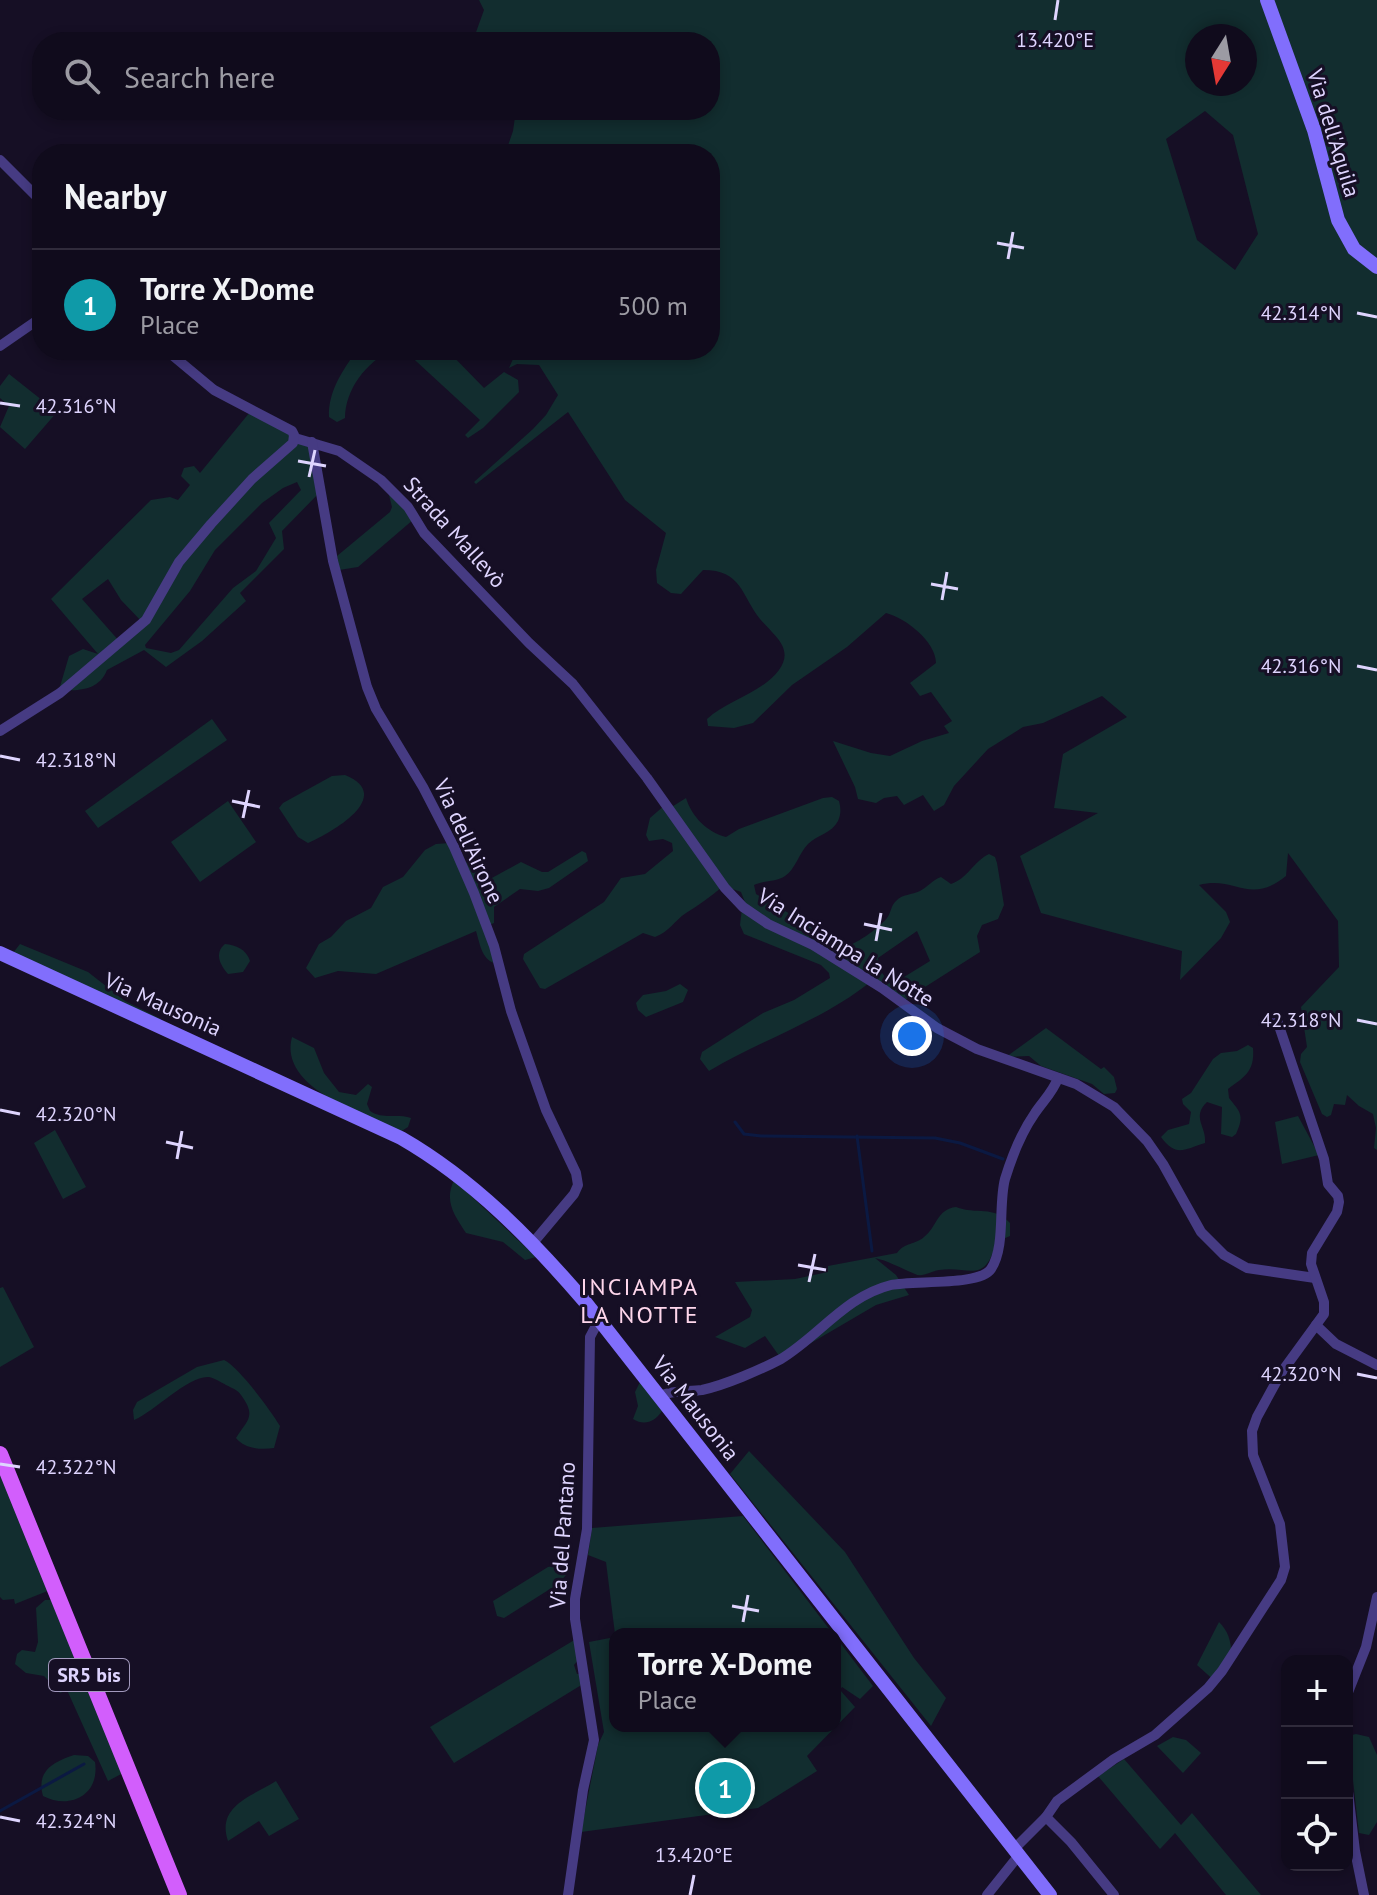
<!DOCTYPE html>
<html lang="en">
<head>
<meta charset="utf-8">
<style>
	:root { --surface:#100b1c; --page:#191425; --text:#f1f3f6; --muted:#9c9ba3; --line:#302b3b; --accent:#05c5f9 }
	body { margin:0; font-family:"PT Sans",sans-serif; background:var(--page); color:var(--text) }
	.controls { position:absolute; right:24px; bottom:24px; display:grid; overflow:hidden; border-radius:16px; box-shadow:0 4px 12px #0003 }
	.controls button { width:72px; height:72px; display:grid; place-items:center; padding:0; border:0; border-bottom:2px solid var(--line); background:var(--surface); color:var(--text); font:40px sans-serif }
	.compass { position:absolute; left:1185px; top:24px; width:72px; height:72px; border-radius:50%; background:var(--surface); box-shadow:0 4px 12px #0003; rotate:191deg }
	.you { position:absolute; left:912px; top:1036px; width:28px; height:28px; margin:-20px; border:6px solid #fff; border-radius:50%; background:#1a73e8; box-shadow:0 0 0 12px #1a73e833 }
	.badge { display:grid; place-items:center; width:52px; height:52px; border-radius:50%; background:var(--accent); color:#fff; font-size:26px; font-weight:700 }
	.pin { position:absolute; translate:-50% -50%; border:4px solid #fff; box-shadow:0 2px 8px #0006 }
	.popup { position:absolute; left:609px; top:1628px; width:232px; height:104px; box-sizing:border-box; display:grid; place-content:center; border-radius:16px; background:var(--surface); filter:drop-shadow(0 2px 6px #0005); font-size:26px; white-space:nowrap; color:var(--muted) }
	.popup b { font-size:30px; color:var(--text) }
	.popup::after { content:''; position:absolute; left:50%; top:100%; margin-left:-16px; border:16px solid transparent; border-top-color:var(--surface) }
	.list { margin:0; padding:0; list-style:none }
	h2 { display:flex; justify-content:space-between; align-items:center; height:104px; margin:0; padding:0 32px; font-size:34px }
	h2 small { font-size:26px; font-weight:400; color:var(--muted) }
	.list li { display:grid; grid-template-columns:52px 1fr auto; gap:24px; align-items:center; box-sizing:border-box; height:112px; padding:0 32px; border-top:2px solid var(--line) }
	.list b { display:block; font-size:30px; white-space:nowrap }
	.list p { margin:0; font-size:26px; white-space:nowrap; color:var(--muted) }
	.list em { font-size:26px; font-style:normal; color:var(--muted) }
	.icon { flex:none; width:44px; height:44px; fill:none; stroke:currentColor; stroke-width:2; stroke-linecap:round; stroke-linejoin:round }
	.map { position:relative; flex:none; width:1377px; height:1895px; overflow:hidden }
	.search { position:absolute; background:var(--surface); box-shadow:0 4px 12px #0003; left:32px; top:32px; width:688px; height:88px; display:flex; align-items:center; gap:20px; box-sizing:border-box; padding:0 28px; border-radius:32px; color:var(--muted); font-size:30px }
	.panel { position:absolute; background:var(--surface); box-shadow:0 4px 12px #0003; left:32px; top:144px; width:688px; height:216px; border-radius:32px }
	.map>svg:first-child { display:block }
	.green { fill:#122d2f; fill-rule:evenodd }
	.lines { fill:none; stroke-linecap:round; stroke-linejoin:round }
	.stream { stroke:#0b1942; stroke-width:3 }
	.street { stroke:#463b83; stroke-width:10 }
	.secondary { stroke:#816efc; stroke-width:14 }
	.primary { stroke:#d25efc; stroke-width:16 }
	.ticks { fill:none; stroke:#ded4fe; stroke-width:3 }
	.labels { text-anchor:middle; stroke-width:6; stroke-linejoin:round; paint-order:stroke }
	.shield { fill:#160f25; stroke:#a299bd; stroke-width:2 }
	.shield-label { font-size:20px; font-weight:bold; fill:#ded4fe }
	.street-label { font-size:22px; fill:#ded4fe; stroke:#160f25 }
	.neighbourhood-label { font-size:24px; letter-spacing:2px; fill:#fed6eb; stroke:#160f25 }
	.ticks-label { font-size:20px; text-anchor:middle; fill:#ded4fe; stroke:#160f25; stroke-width:6; stroke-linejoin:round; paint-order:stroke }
</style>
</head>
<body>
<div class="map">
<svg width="1377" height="1895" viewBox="0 0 1377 1895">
	<rect width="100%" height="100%" fill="#160f25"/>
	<g class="green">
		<path d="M479,0h784l48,131 23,91 43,50v878l-3,-2 2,-20 -3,-14 -14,-8 -12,-11 -2,10 -11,-1 -3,11 -4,2 -5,-3 -22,-52 1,-8 6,-7 -6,-40 38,-40 -1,-46 -50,-68 -2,23c-37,30 -51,-1 -87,9l27,27 4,10 -9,16 -41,42 2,-29 -141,-38 -21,-57 78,-43 -44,-5 9,-54 64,-37 -25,-21 -59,27 -20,4 -35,22 -34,37 -10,19 -10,6 -11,-16 -19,10 -7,-9 -13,2 -8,5 -18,-4 -3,-12 -22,-46 38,12 19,3 32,-15 27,-8 -5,-7 8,-5 -21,-29 -11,4 -10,-13 26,-20c0,-21 -30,-45 -50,-50l-39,34 -55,38 -39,38 -19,5 -26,-2 -1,-7c21,-19 55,-26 72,-49 16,-22 -6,-35 -19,-51 -19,-24 -18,-49 -57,-49l-22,24 -10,-1 -14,-10 -1,-13 10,-37 -41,-33 -57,-88 -92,72 -2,-2 59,-53 13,-14 12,-20 -19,-30 -22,-1 -8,4 8,-18h193v-196h-205l8,-23 3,-21h194v-68h-235v-7l9,-25zM1197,36h48v48h-48zM1205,111l28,24 25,99 -23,36 -38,-30 -31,-101z"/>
		<polygon points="1271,0 1377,0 1377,262 1357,246 1341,219"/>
		<path d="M357,350h35c-26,12 -47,40 -47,68l-8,4 -8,-5c-1,-26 14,-47 28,-67z"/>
		<polygon points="404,350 447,350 484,388 504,372 518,380 519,392 483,428 468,438 465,435 480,420"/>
		<polygon points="9,374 57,412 25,449 0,427 9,406 0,398 0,386"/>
		<path d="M250,412l60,31 11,48 -39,40 2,18 -44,44 6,8 -44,40 -36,26 -22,-17 -37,20c-8,21 -30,21 -48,20l10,-34 14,-7 15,5 -47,-55 100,-99 19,-3 8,3 12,-15 -9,-9 3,-8 10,-2 6,7zM297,482l4,8 -32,33 7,15 -20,33 -23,17 -54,62 -8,3 -25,-5 -1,-3 45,-54 25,-41 47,-47 21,-15zM108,579l13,21 23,24 -24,18 -38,-43z"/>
		<polygon points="388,491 414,519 358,567 339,570 337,556 390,512 392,507"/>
		<polygon points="212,719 227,740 98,828 85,811"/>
		<path d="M345,775c51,21 -14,58 -37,68l-10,-6 -19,-29 4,-5 49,-27z"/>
		<path d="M832,797l7,4c2,7 2,14 -1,20 -6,12 -21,14 -30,23 -9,9 -13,26 -23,32 -8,6 -21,4 -31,9l2,9 53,31 30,22c12,2 40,-19 48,-29 4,-5 4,-13 9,-17 6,-7 16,-6 24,-10 8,-4 12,-11 21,-14l10,7c17,-6 22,-22 38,-30l6,3 2,6 7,42 -6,14 -16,6 -5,11 3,16 -77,49 -159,-95 1,-4 -4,-10 -14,-5 -57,-79 16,-10c6,19 21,34 40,39l13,-8 84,-31zM917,931l13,30 -39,24 -11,-15 -2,-12z"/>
		<polygon points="228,801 256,842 200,882 171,842"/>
		<path d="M665,805l57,82c-12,10 -23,18 -36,26 -12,8 -17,19 -31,24l-12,-4 -98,56 -5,-1 -17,-29 1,-5 80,-52 17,-24 24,-4 28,-23 -1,-8 -9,-4 -14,2 -3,-6 4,-17z"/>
		<path d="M450,843l48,121c-16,-2 -18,-20 -22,-33l-100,43 -38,-3 -23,7 -9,-10 13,-24 12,-7 15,-16 25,-13 12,-21 20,-10 22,-27 11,-6z"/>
		<polygon points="582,851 586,853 588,861 549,888 538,891 520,889 494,907 494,923 489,925 462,860 476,867 481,884 521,862 542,872 548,872"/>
		<path d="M742,908l127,75c-48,38 -108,57 -160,88l-9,-12 2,-7 61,-39 31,-13 36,-22 -1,-5 -8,-8 -77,-31 -4,-9z"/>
		<polygon points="20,944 88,972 125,1001 161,1019 159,1020 13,953"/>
		<path d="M225,944c11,1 21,5 25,17l-7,11 -15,2c-8,-9 -14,-21 -3,-30z"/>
		<polygon points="680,984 688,990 683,1002 646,1017 638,1010 636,1003 643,995 666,991"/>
		<polygon points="1046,1028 1101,1069 1104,1067 1114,1077 1117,1089 1115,1093 1104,1094 1092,1084 1041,1066 1029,1056 1006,1057"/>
		<path d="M292,1037l22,11 10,25 15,19 17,3 12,-11 4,3 -5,17 3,7c13,9 27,2 41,7l-3,9 -8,5c-35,-17 -122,-44 -108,-95z"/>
		<path d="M1248,1045l5,3c2,24 -9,29 -25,41l1,9c11,14 16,17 7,36l-4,3 -11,-3 1,-27 -15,-5c-16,15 0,25 -2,41 -22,7 -29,14 -44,-6l7,-7 21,-6 2,-12 -8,-8 -1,-5 9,-6 22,-34 8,-6 16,-2z"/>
		<polygon points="1298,1116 1319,1155 1282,1164 1275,1122"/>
		<polygon points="55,1130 86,1187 63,1199 34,1143"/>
		<path d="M454,1180l82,77 -11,3 -22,-18 -37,-9c-12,-18 -22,-32 -12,-53z"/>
		<path d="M956,1207c20,8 38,-2 54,16v13l-14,6c-11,44 -28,23 -57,28 -8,1 -17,8 -24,4 -13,-5 -26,-13 -40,-16l21,17 13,20 -33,10 -94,55 -17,-24 -20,12 -30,-11 35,-20 2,-7 -17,-28 60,-3 33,-7v-6l69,-13c8,-11 18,-8 27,-16 13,-10 13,-28 32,-30z"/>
		<polygon points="3,1287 34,1347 0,1367 0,1288"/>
		<path d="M224,1360c15,7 46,50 56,66l-6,22c-13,2 -29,1 -38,-10 11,-18 21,-21 5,-43 -3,-5 -9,-7 -15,-10 -5,-3 -12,-7 -17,-8 -20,-2 -54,34 -75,43l-1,-10 4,-8 60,-35z"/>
		<path d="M640,1382l22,29c-7,11 -18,15 -29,8l5,-13 -3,-14z"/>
		<polygon points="749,1451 845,1552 914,1658 946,1698 931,1726 730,1474"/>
		<polygon points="0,1469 50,1590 15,1604 14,1599 3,1600 0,1597"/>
		<polygon points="743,1516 833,1634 615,1634 606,1562 588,1555 592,1528"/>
		<polygon points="558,1565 566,1570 566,1575 558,1584 504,1618 497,1616 493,1601 548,1567"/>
		<polygon points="45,1600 52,1600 123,1773 108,1781 67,1690 60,1693 44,1676 26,1673 15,1664 17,1654 22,1650 35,1652 38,1642 36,1608"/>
		<path d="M1219,1622c17,16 16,47 -2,61l-20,-18z"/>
		<polygon points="835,1636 873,1686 860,1699 842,1687 840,1690 855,1707 807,1756 817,1771 758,1808 581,1832 598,1745 604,1732 589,1642 615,1637 615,1726 835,1726"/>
		<polygon points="576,1639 579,1659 574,1665 577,1674 581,1674 583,1684 454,1763 430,1727"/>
		<polygon points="1356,1734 1369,1737 1377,1755 1377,1822 1369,1835 1359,1833 1348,1736"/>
		<polygon points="1173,1737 1186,1740 1201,1753 1183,1773 1157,1746"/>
		<path d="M74,1755l14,1 7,6c5,33 -25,48 -52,34 -7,-25 10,-34 31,-41z"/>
		<polygon points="1124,1759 1181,1825 1192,1813 1261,1895 1226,1895 1175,1833 1160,1849 1098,1776"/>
		<path d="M276,1781l23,38 -30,17 -10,-15 -31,20c-12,-35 24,-45 48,-60z"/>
	</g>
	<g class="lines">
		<g class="stream">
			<polyline points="735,1122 744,1134 761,1136 935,1138 960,1143 1003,1159"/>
			<polyline points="857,1136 872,1251"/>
			<polyline points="0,1811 84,1764"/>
		</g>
		<g class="street">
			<polyline points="0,160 36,196 42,207"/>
			<polyline points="0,346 42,317"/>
			<polyline points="295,438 339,451 381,480 408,507 424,533 529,643 573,684 647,778 725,888 743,907 768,924 813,945 882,988 937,1028 977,1049 1076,1084 1114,1107 1147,1141 1163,1164 1201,1232 1224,1255 1247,1268 1315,1278"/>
			<polyline points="312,442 333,561 367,687 376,709 423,787 454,847 474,893 494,946 511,1011 546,1110 576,1173 578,1185 574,1194 532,1244"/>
			<polyline points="0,731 60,693 146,620 179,562 211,524 252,479 293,443 294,435 292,431 214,390 166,350"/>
			<polyline points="1316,1325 1336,1344 1377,1365"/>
			<path d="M660,1396c12,-6 28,-4 42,-6 23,-5 58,-20 79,-31 38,-23 65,-63 110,-74 22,-5 89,1 100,-16 15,-23 7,-64 14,-90 7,-23 16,-46 30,-66 8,-12 18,-21 23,-35"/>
			<polyline points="1347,1695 1366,1647 1377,1597"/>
			<polyline points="1347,1783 1355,1851 1364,1895"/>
			<polyline points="1046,1817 1071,1842 1114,1895"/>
			<polyline points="1014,1849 1046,1817 1057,1801 1114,1759 1155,1735 1208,1688 1222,1671 1281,1580 1285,1567 1280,1524 1253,1455 1252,1431 1257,1417 1281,1373 1324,1314 1324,1302 1311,1264 1312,1253 1337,1212 1339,1202 1338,1196 1328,1184 1324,1159 1277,1020"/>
			<polyline points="568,1895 583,1790 594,1740 575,1619 575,1599 587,1529 590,1337 599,1320"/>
			<polyline points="987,1895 1019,1855"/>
		</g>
		<g class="secondary">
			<polyline points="1267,0 1314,130 1338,220 1354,249 1377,267"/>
			<path d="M0,953l401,185c73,42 131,102 185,165l464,592"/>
		</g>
		<polyline class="primary" points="0,1454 179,1895"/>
	</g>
	<path class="ticks" d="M1055,20l3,-20M997,243l27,5M1008,259l5,-27M1357,313l20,4M0,403l20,3M298,461l28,5M309,477l6,-27M931,584l27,5M942,600l5,-28M1357,666l20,4M0,756l20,4M232,801l28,6M243,818l6,-28M864,924l28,6M876,941l5,-28M1357,1020l20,4M0,1110l20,4M166,1142l27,6M177,1159l5,-28M798,1265l28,5M809,1282l6,-28M1357,1374l20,4M0,1464l20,3M732,1606l27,5M743,1622l5,-27M0,1817l20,4M690,1895l4,-20"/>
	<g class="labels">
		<rect class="shield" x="49" y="1659" width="80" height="32" rx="6"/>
		<g class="shield-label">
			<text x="89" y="1682">SR5 bis</text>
		</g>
		<g class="street-label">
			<text transform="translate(1334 133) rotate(73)" y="8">Via dell'Aquila</text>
			<text transform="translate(455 532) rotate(48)" y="8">Strada Mallevò</text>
			<text transform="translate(469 841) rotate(65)" y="8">Via dell'Airone</text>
			<text transform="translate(846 947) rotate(32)" y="8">Via Inciampa la Notte</text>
			<text transform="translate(163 1004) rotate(24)" y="8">Via Mausonia</text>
			<text transform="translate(696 1408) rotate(52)" y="8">Via Mausonia</text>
			<text transform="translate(562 1535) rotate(-86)" y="8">Via del Pantano</text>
		</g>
		<g class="neighbourhood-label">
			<text x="640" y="1295">INCIAMPA<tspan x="640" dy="28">LA NOTTE</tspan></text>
		</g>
	</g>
	<g class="ticks-label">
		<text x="1055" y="47">13.420°E</text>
		<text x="1301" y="320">42.314°N</text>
		<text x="76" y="413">42.316°N</text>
		<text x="1301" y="673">42.316°N</text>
		<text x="76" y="767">42.318°N</text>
		<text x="1301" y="1027">42.318°N</text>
		<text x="76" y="1121">42.320°N</text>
		<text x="1301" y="1381">42.320°N</text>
		<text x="76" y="1474">42.322°N</text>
		<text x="76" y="1828">42.324°N</text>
		<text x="694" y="1862">13.420°E</text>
	</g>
</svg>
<div class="controls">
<button>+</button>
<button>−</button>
<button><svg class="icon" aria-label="locate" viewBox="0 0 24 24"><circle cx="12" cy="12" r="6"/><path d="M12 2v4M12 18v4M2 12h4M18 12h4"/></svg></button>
</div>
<svg class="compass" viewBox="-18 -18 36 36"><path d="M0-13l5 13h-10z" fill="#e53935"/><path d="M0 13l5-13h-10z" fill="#9c9ba3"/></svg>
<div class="you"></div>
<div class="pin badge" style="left:725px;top:1788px;background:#0f9aa8">1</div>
<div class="popup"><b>Torre X-Dome</b>Place</div>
<div class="search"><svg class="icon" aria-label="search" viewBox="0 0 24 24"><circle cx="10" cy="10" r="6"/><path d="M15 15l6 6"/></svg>Search here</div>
<section class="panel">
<h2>Nearby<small></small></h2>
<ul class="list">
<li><span class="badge" style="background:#0f9aa8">1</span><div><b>Torre X-Dome</b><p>Place</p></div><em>500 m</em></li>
</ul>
</section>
</div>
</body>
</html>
